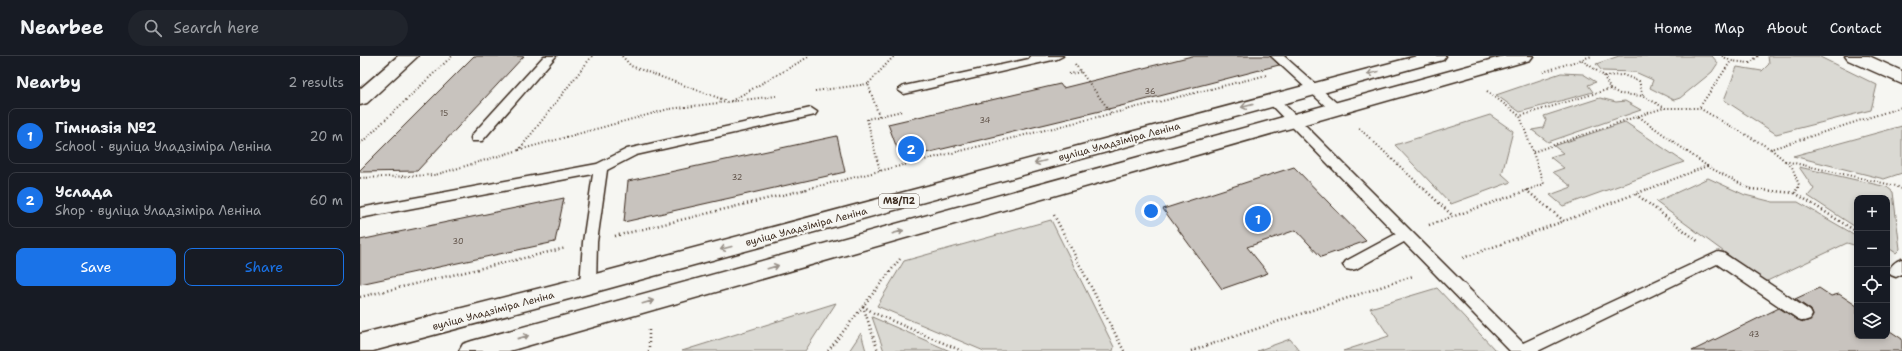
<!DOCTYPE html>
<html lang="en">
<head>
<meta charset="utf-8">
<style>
	:root { --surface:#171b24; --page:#20242c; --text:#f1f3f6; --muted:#9ea1a6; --line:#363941; --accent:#1a73e8 }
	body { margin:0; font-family:"Shantell Sans",sans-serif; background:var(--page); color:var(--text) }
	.controls { position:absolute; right:12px; bottom:12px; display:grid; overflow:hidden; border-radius:8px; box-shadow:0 2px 6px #0003 }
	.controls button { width:36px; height:36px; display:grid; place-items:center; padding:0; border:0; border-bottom:1px solid var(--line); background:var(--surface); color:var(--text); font:20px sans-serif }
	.you { position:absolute; left:791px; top:155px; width:14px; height:14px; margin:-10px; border:3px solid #fff; border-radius:50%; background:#1a73e8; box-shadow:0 0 0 6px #1a73e833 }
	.badge { display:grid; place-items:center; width:26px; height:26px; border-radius:50%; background:var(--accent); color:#fff; font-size:13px; font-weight:700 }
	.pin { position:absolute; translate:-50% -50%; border:2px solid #fff; box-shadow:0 1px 4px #0006 }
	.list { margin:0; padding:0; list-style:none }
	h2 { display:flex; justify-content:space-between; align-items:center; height:52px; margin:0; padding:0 16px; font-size:17px }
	h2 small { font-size:13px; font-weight:400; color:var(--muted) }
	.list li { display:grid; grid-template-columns:26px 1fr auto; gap:12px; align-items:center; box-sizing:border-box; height:56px; margin:0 8px 8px; padding:0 8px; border:1px solid var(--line); border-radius:8px }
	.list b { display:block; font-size:15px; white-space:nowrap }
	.list p { margin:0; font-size:13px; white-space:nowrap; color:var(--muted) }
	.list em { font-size:13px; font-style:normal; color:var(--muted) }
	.actions { display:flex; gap:8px; padding:12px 16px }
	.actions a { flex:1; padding:9px 0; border:1px solid var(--accent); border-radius:8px; text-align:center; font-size:14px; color:var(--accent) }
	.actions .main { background:var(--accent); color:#fff }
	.icon { flex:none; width:22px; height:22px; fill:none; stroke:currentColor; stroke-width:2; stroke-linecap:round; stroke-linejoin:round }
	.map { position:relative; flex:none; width:1542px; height:295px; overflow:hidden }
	header { display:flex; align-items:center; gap:24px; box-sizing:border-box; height:56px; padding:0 20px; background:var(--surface); border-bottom:1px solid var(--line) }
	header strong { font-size:19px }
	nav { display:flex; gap:22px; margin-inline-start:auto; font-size:14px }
	.search { width:280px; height:36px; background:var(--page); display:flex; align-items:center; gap:10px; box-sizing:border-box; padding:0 14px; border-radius:22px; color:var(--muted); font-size:15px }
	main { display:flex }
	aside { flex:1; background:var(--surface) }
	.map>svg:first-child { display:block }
	.green { fill:#dad9d3; stroke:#8a8278 }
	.building { fill:#c8c3be; stroke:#3b2a1e }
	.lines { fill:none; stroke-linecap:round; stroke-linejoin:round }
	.service-casing { stroke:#3b2a1e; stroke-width:3 }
	.tertiary-casing { stroke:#3b2a1e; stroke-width:3 }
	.primary-casing { stroke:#3b2a1e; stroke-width:3 }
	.path-far1 { stroke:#3b2a1e; stroke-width:2; stroke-dasharray:1 2.5; stroke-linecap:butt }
	.path { stroke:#3b2a1e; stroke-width:2.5; stroke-dasharray:1 3; stroke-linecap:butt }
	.service { fill:#f6f6f2; fill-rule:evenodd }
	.tertiary { fill:#f6f6f2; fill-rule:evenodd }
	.primary { fill:#f6f6f2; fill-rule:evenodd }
	.oneway { stroke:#989088 }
	.labels { text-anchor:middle; stroke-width:4; stroke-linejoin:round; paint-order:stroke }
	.number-label { font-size:8px; fill:#5e5046 }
	.shield { fill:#f6f6f2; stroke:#73675e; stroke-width:1 }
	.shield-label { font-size:9px; font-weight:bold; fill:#3b2a1e }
	.street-label { font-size:10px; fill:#3b2a1e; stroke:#f6f6f2 }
</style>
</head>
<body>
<header>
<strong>Nearbee</strong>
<div class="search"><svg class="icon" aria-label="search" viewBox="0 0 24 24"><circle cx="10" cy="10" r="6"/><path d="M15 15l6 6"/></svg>Search here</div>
<nav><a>Home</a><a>Map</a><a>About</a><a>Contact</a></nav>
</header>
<main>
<aside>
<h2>Nearby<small>2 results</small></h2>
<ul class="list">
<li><span class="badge">1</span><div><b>Гімназія №2</b><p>School · вуліца Уладзіміра Леніна</p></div><em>20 m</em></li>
<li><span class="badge">2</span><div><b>Услада</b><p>Shop · вуліца Уладзіміра Леніна</p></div><em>60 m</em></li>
</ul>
<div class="actions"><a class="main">Save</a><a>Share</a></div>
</aside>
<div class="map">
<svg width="1542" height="295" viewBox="0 0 1542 295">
	<rect width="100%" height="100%" fill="#f6f6f2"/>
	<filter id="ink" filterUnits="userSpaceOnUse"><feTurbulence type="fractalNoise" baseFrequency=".025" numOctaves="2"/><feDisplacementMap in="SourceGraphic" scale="8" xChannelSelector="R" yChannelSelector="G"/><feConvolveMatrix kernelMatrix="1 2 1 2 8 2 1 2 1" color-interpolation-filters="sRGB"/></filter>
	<g filter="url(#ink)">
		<g class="green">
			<polygon points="1259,0 1352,0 1358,7 1352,16 1320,42 1314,44 1290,32 1293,24 1275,16 1242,15 1236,8"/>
			<polygon points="1408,0 1458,0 1517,29 1511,54 1416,78 1364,44 1377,11 1402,15 1409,8"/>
			<polygon points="1201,17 1223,18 1236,26 1228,29 1233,36 1160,56 1136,39"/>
			<polygon points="1240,42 1256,46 1265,45 1281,54 1188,86 1172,74 1183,72 1186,64 1184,60"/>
			<polygon points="1130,59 1153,75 1142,118 1151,126 1091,148 1035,89"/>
			<polygon points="1265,66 1324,106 1203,150 1190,139 1212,131 1193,116 1204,112 1190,101 1203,97 1194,90"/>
			<polygon points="1542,70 1542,117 1524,123 1433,100"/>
			<polygon points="1439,111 1527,131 1533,136 1540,193 1536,197 1527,191 1527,142 1497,142 1497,172 1448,140 1454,133"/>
			<polygon points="1348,122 1385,139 1413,146 1438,146 1497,180 1497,190 1487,187 1405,226 1296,146"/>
			<polygon points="691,164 754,291 753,295 624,295 517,250 544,205"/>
			<polygon points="1077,232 1136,295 983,295 1029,280 1010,252"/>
			<polygon points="476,247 445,295 322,295"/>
			<polygon points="512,261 590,295 524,295"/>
			<polygon points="501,277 506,295 489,295"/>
			<polygon points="930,283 940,295 897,295"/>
		</g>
		<g class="building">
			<polygon points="114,0 164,0 57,115 0,116 0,114"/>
			<polygon points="832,0 910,0 919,9 769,48 541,103 528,68 700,28 703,32"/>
			<polygon points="477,80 485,116 264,166 268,125"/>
			<polygon points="934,111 1006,185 961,201 936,174 887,191 908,217 862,233 803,153"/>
			<polygon points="204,142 195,186 0,228 0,184"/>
			<polygon points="1459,232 1471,240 1479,238 1497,250 1497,280 1527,280 1527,273 1542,283 1542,295 1332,295 1419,252 1438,264 1444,266 1450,264 1453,260 1451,254 1435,243"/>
		</g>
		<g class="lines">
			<defs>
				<g id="service">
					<polygon points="184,0 196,0 122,85 112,85 111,82 112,79"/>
					<polygon points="670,0 703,0 697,3 544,38 538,34 544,30 669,3"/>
					<polygon points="911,0 924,0 980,50 982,53 980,56 972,56"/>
					<polygon points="913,40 917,41 1163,287 1358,196 1363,197 1450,255 1452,259 1450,263 1444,265 1438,263 1357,208 1178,295 1150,295 1044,186 996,213 991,214 986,213 983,209 986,205 1036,178 909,47 907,44 909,41"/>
					<polygon points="451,52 457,56 455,59 276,99 247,114 237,186 236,229 233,233 228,235 223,233 220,229 223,186 233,118 0,162 0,152 237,108 267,93"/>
					<path d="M1542,203v15l-6,3 -5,-2 -3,-4c4,-6 7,-10 14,-12z"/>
				</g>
				<g id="tertiary">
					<polygon points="38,0 58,0 7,47 0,49 0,33"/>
					<polygon points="1485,0 1509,0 1542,15 1542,28 1488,4"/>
				</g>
				<g id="primary">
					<polygon points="1057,0 1086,0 1083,4 228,238 13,295 0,295 0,278 228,220"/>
					<polygon points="1144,0 1173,0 1170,4 149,295 99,295 103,288 112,285"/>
				</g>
			</defs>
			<use href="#service" class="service-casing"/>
			<use href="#tertiary" class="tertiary-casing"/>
			<use href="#primary" class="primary-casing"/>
			<g class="path-far1">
				<polyline points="232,0 159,94 309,53 416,40"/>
				<polyline points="262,0 271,10 367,45"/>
				<polyline points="1362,0 1371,5"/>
				<polyline points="1398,0 1390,7 1371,5 1339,52 1411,93 1542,51"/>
				<polyline points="1222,4 1244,20 1263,19 1279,25 1283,40"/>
				<polyline points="715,8 752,58"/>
				<polyline points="1183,16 1232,0"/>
				<polyline points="709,18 721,16"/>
				<polyline points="1244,20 1250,33 1260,38 1283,40 1305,52 1339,52"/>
				<polyline points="455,35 508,28"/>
				<polyline points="1127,35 1160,60"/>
				<polyline points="371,45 450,0"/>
				<polyline points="519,60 508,28 534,0"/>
				<polyline points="1278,60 1304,52"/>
				<polyline points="999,72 1065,134"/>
				<polyline points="0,88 92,0"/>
				<polyline points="1411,93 1432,111 1439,129 1437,134"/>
				<polyline points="1173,96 1278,60 1347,110 1286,134"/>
				<polyline points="1425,105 1536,130 1542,133"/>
				<polyline points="1347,110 1392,134"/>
				<polyline points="520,115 507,63 542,55"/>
				<polyline points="0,122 75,119 159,94"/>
				<polyline points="443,134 907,19"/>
				<polyline points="1168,134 1184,128 1160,60 1250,33"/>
			</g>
			<g class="path">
				<polyline points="1064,133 1093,160"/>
				<polyline points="1390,133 1435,137 1437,133"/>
				<polyline points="1166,134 1204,165 1288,133"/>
				<polyline points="1435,137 1497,176"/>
				<polyline points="1276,138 1339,186"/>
				<polyline points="694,159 764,295"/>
				<polyline points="1069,169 1171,133"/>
				<polyline points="255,180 447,133"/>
				<polyline points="1103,202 1204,165"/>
				<polyline points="0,241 206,192"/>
				<polyline points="503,250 514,257 602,295"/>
				<polyline points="503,250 518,295"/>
				<polyline points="289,274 289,295"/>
				<polyline points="468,295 540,203"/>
				<polyline points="831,295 1053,220"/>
			</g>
			<use href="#service" class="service"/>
			<use href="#tertiary" class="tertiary"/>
			<use href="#primary" class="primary"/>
		</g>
		<defs><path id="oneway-shaft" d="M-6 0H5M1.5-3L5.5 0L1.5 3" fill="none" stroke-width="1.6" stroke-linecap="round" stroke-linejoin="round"/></defs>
		<g class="oneway">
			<use href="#oneway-shaft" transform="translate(1013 17) rotate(165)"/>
			<use href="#oneway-shaft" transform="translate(887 50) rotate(166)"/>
			<use href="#oneway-shaft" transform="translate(680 106) rotate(165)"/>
			<use href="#oneway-shaft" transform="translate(538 176) rotate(-16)"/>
			<use href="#oneway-shaft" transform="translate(366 192) rotate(165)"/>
			<use href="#oneway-shaft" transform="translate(413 211) rotate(-16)"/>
			<use href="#oneway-shaft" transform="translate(288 246) rotate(-16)"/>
			<use href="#oneway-shaft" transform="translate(163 281) rotate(-16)"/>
		</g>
	</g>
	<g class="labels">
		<g class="number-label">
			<text x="790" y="38">36</text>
			<text x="84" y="60">15</text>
			<text x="625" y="67">34</text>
			<text x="377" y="124">32</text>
			<text x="98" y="188">30</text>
			<text x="1394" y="281">43</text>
		</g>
		<rect class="shield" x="519" y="138" width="40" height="14" rx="3"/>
		<g class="shield-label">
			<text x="539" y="148">М8/П2</text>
		</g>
		<g class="street-label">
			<text transform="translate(759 85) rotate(-15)" y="4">вуліца Уладзіміра Леніна</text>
			<text transform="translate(446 170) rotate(-15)" y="4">вуліца Уладзіміра Леніна</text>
			<text transform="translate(133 254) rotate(-15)" y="4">вуліца Уладзіміра Леніна</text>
		</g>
	</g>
</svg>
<div class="controls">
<button>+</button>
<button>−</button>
<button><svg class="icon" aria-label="locate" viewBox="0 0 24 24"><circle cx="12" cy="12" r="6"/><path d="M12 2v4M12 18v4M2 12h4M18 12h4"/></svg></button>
<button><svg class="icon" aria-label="layers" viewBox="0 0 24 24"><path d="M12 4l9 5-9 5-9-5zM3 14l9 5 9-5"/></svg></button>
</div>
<div class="you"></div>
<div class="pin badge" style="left:898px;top:163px">1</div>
<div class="pin badge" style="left:551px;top:93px">2</div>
</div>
</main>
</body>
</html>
